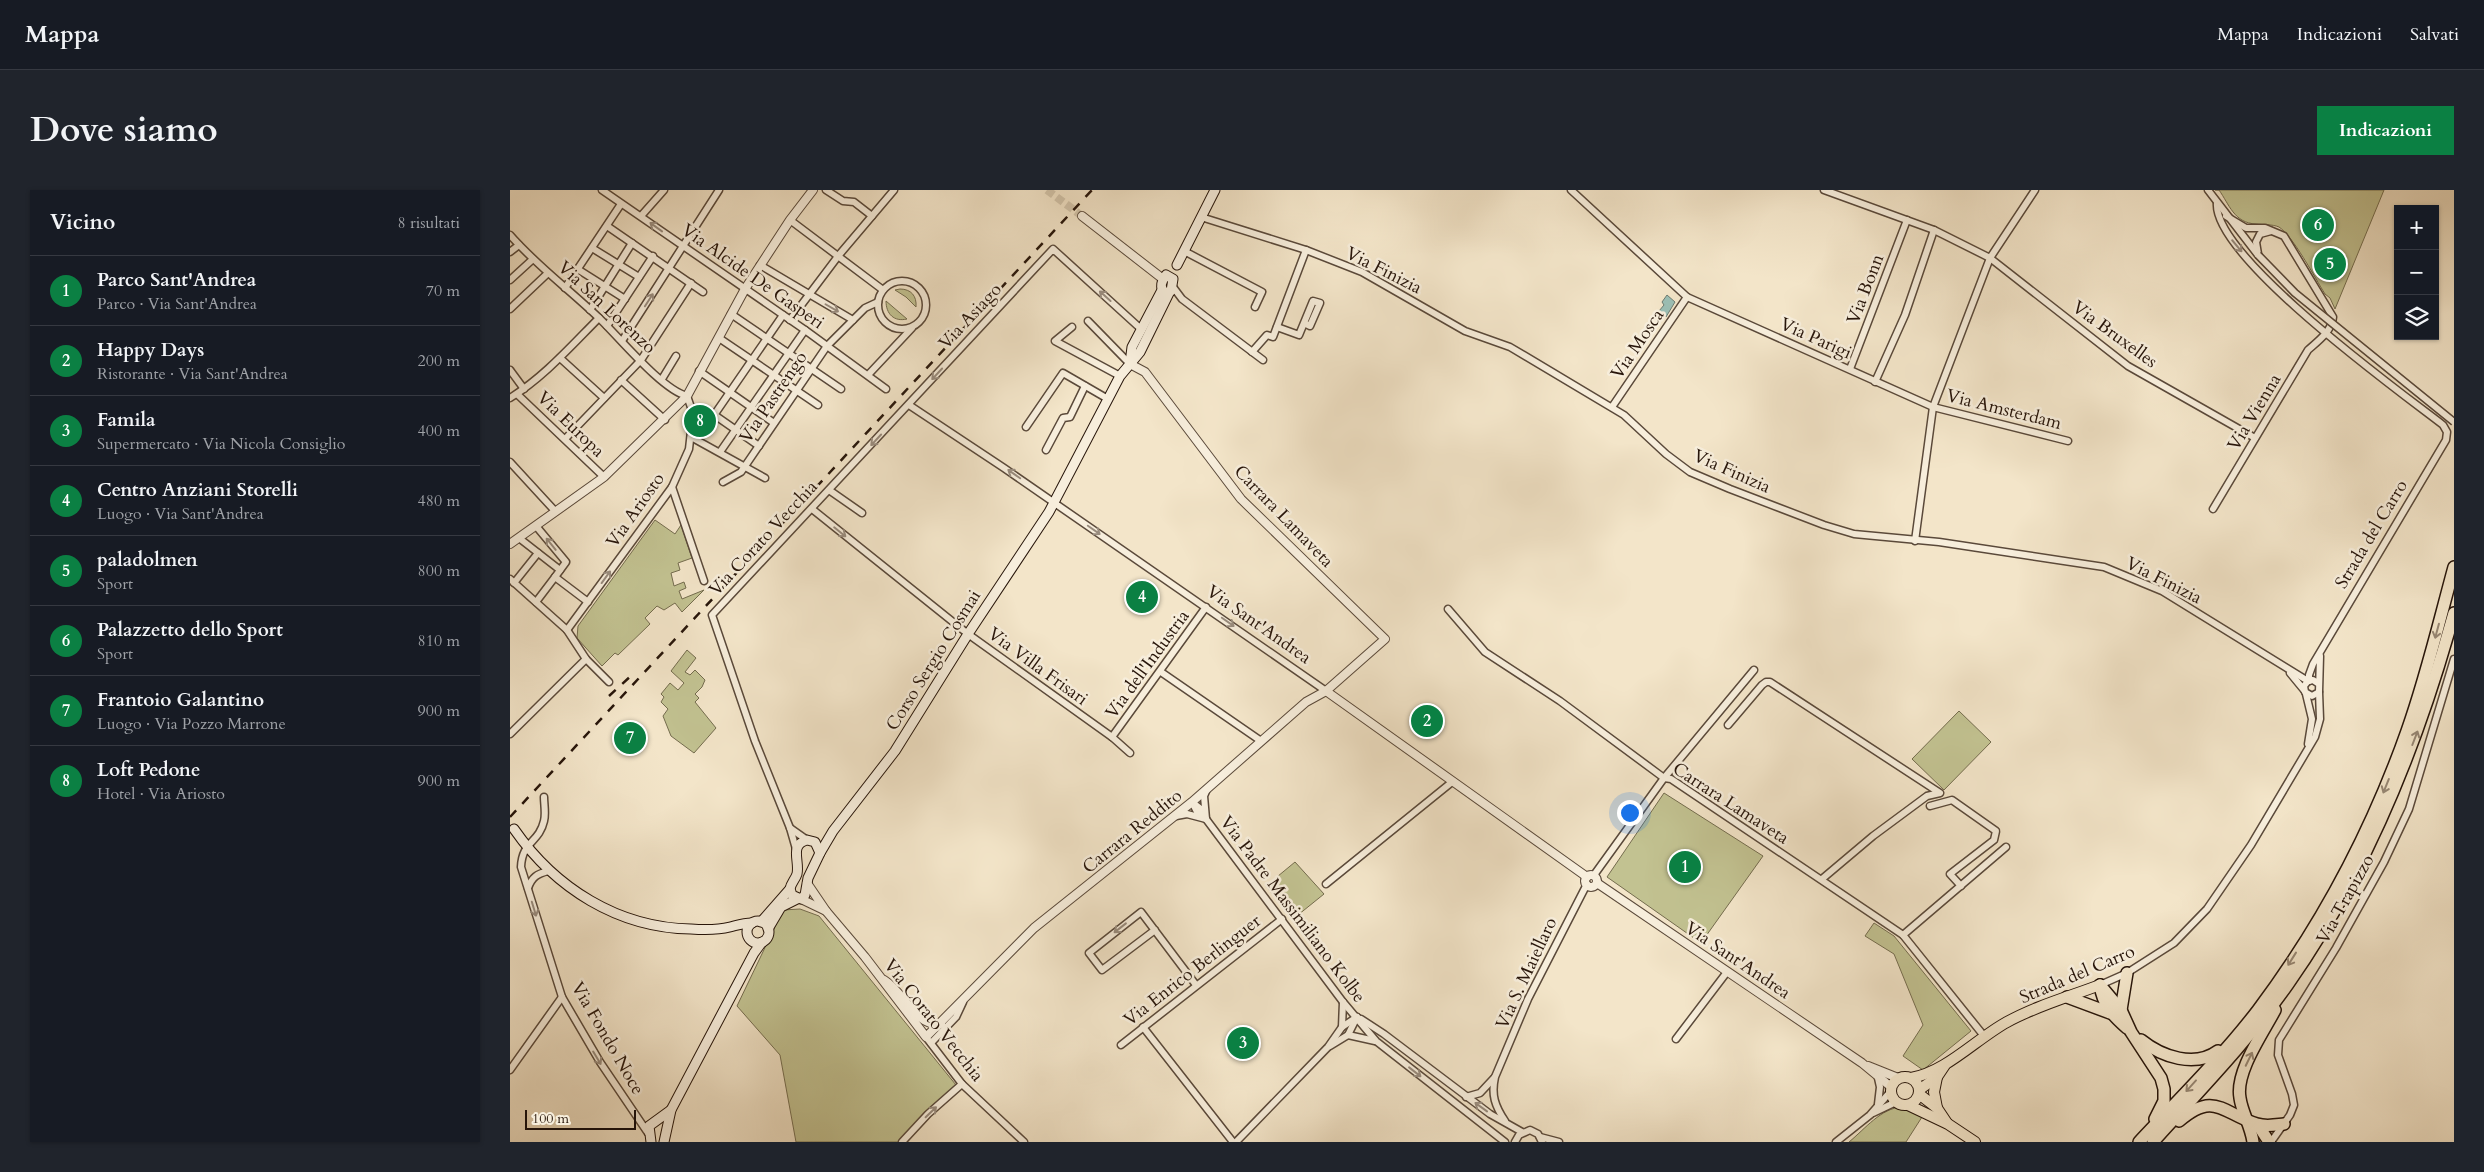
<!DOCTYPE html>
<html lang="it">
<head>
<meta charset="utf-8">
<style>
	:root { --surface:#171b24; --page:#20242c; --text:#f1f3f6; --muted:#9ea1a6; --line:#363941; --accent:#0b8043 }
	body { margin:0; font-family:Cardo,serif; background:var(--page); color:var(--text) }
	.controls { position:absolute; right:15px; top:15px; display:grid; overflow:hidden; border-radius:0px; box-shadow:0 1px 4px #0004 }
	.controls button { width:45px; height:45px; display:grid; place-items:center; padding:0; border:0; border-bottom:1px solid var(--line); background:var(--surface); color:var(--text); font:25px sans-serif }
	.scale { position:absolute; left:15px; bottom:12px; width:111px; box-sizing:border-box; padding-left:5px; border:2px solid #27150a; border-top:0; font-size:14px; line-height:18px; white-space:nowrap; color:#27150a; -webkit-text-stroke:4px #f7eedc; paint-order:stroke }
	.you { position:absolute; left:1119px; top:622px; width:18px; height:18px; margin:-12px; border:4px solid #fff; border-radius:50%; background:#1a73e8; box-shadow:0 0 0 8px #1a73e833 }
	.badge { display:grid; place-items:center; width:32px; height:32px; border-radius:50%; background:var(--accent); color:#fff; font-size:16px; font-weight:700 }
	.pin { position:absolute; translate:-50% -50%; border:2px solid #fff; box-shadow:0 1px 5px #0006 }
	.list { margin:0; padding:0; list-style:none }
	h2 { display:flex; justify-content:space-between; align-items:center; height:65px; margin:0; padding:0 20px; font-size:21px }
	h2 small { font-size:16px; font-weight:400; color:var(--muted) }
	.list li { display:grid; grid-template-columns:32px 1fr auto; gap:15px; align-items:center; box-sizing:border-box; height:70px; padding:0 20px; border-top:1px solid var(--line) }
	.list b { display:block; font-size:19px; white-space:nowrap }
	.list p { margin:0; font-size:16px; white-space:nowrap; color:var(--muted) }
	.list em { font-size:16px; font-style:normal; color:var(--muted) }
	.icon { flex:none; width:28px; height:28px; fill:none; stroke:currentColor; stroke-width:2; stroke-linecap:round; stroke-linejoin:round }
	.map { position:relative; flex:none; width:1944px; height:952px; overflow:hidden; border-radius:0px }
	header { display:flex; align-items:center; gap:30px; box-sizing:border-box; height:70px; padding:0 25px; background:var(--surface); border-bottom:1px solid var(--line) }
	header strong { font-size:24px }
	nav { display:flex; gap:28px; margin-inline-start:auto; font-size:18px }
	.intro { display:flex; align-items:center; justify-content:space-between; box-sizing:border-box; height:120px; padding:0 30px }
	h1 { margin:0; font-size:35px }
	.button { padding:12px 22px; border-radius:0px; background:var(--accent); color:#fff; font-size:18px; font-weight:700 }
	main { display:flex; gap:30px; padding:0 30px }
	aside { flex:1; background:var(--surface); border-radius:0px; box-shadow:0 1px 4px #0004 }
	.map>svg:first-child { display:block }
	.green { fill:#c2c291; stroke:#746c4e }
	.water { fill:#9bbfb5; stroke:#6d7b71 }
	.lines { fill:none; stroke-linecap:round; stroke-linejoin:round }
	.tertiary-tunnel { stroke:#d4c6ac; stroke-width:8; stroke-dasharray:8 4; stroke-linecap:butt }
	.minor-casing { stroke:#5a493a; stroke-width:9 }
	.tertiary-casing { stroke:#5a493a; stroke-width:10 }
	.secondary-casing { stroke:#27150a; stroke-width:11 }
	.primary-casing { stroke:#27150a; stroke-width:12 }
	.trunk-casing { stroke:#27150a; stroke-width:14 }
	.minor { stroke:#f7eedc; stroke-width:6 }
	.tertiary { stroke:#f7eedc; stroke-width:8 }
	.secondary { stroke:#f7eedc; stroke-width:9 }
	.primary { stroke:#f3e5c9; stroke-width:10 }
	.trunk { stroke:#f3e5c9; stroke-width:11 }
	.rail { stroke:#27150a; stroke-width:2.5; stroke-dasharray:9 9; stroke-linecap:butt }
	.minor-bridge-casing { stroke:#5a493a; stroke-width:9; stroke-linecap:butt }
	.minor-bridge { stroke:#f7eedc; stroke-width:6 }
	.oneway { stroke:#998c7e }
	.oneway2 { stroke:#978773 }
	.labels { text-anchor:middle; stroke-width:5; stroke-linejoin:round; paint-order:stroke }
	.street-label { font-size:18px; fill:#27150a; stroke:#f7eedc }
</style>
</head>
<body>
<header>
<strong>Mappa</strong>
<nav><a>Mappa</a><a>Indicazioni</a><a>Salvati</a></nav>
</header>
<div class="intro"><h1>Dove siamo</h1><a class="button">Indicazioni</a></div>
<main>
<aside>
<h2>Vicino<small>8 risultati</small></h2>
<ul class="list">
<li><span class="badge">1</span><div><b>Parco Sant'Andrea</b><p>Parco · Via Sant'Andrea</p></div><em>70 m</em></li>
<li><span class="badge">2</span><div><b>Happy Days</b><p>Ristorante · Via Sant'Andrea</p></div><em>200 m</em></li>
<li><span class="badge">3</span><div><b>Famila</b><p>Supermercato · Via Nicola Consiglio</p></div><em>400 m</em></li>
<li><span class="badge">4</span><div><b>Centro Anziani Storelli</b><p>Luogo · Via Sant'Andrea</p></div><em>480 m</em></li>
<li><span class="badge">5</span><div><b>paladolmen</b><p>Sport</p></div><em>800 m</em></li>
<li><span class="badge">6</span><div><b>Palazzetto dello Sport</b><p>Sport</p></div><em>810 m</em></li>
<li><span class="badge">7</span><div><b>Frantoio Galantino</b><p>Luogo · Via Pozzo Marrone</p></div><em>900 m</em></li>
<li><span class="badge">8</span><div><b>Loft Pedone</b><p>Hotel · Via Ariosto</p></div><em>900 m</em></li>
</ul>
</aside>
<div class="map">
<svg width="1944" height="952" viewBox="0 0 1944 952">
	<rect width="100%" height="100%" fill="#f3e5c9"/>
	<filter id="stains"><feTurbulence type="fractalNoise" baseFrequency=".004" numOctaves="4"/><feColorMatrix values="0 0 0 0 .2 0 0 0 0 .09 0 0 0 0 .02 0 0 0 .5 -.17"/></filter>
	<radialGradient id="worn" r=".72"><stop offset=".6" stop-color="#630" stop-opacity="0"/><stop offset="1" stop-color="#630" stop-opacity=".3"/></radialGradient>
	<g class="green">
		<path d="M1705,0h169l-49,119 -5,-11 -5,-4c-10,-16 -32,-58 -46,-67 -7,-3 -16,-2 -23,-3 -22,-1 -27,-20 -37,-34z"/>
		<path d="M390,99c11,0 17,7 16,18l-10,-10 -11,-7z"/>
		<path d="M376,111l21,18c-13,3 -21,-5 -21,-18z"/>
		<polygon points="145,330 165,344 171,335 182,368 168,373 170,380 161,383 164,396 174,392 176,398 169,401 172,409 194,400 172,422 165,413 154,420 147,416 135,428 140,434 108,465 105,463 92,476 67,448 68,436"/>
		<polygon points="177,460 186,468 175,482 180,485 185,480 195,490 192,497 185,504 189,508 185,512 206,538 184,563 161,546 153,526 158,519 151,512 154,507 151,504 160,493 168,500 174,493 161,481"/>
		<polygon points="1449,521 1481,552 1434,600 1402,569"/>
		<polygon points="1154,603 1253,666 1191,753 1097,687"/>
		<polygon points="785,672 814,704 783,729 756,696"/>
		<polygon points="290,719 309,726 446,895 390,952 286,952 270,865 227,816 273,720"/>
		<polygon points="1364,733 1384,746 1461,841 1413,880 1393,866 1413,835 1384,764 1355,746"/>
		<path d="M1392,917l15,5 5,5 -16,25h-57c16,-13 32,-34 53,-35z"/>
	</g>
	<polygon class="water" points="1157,105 1165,112 1156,127 1149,121 1154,115 1152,112"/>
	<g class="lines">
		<polyline class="tertiary-tunnel" points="537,0 572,26"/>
		<defs>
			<g id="minor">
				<polyline points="92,0 295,140 376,199"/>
				<polyline points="316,0 333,11 344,12 362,26"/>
				<polyline points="1061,0 1177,107 1423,217 1558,251"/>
				<polyline points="1314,0 1424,40 1480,68 1618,176 1745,248"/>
				<polyline points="1698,0 1748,65"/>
				<path d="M1707,13c-5,53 182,188 226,222l4,7 -1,8 -133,224 -4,11v6"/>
				<polyline points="131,26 154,0"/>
				<polyline points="691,27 796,60 852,82 955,141 1000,157 1114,225 1156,264 1180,282 1220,299 1314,335 1344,344 1429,352 1594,377 1652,401 1798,491"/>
				<polyline points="280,30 373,100"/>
				<polyline points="97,36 193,102"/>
				<path d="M0,45c27,31 60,55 89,83 20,19 63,72 88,78l6,17 -4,36 -17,38 -105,143"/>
				<polyline points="82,58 129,87"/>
				<polyline points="674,61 752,102 745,117"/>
				<polyline points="0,62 9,55"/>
				<polyline points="1748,64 1746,52 1750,44 1761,41"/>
				<polyline points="250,75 343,130"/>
				<polyline points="69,80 115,109"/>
				<polyline points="0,90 23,69"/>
				<circle cx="392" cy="115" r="24"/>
				<polyline points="663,97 672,109 753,170"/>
				<polyline points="55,98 111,14"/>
				<polyline points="0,119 38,83"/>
				<polyline points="80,120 122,53"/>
				<polyline points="221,124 331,199"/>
				<polyline points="280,130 329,65 384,0"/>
				<polyline points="578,131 620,174"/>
				<polyline points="97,136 143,66"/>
				<polyline points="562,137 545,151 610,186"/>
				<polyline points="767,137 789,145 803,111 810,113 800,136 794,133"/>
				<polyline points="209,148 308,215"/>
				<polyline points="112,151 209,0"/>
				<polyline points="742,162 757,145 763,147 796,60"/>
				<polyline points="50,168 94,208"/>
				<polyline points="1340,179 1397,30"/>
				<polyline points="0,180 14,199"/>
				<polyline points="189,181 264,233"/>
				<polyline points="358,185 402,138"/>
				<polyline points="152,189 166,166"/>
				<polyline points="111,190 155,230"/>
				<polyline points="1365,192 1395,125 1424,40"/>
				<polyline points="7,204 94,287"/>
				<path d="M0,208c34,-21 61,-52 89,-80"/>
				<polyline points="399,215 494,278 816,501"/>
				<polyline points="1102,217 1177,107"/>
				<polyline points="203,224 249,256"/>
				<polyline points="200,231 273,125"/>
				<polyline points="516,237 553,183 598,209"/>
				<polyline points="181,247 255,288"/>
				<polyline points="55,249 131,170 181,93"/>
				<polyline points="536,260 553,228 560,227 575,196"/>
				<polyline points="210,262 295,140"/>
				<polyline points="0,272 45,321"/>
				<polyline points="213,292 231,282 317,156 355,118 368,112"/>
				<polyline points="162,297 194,391"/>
				<polyline points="319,300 352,323"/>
				<polyline points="302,319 458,444 602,547 620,563"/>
				<path d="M1703,319l95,-159c10,-9 24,-19 25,-33l-49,-81 -19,-8h-19l-20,-12"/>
				<polyline points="26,336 56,372 45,387"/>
				<polyline points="9,348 50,380"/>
				<polyline points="1405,351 1423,217 1480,68 1525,0"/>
				<polyline points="0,389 57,440 76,469 99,492"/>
				<polyline points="4,393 28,363"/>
				<polyline points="26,412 45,387 78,412"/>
				<polyline points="938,419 975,462 1050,511 1154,588 1161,589 1393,745 1474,846"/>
				<polyline points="651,482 751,551"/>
				<polyline points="1780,483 1794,500"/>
				<polyline points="1809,494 1803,490 1798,491 1794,496 1795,502 1802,506 1809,502 1810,466"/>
				<polyline points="1796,504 1802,529 1798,554"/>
				<polyline points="1218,535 1252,495 1256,492 1260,492 1430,603 1417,606 1363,646 1312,689"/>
				<polyline points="0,544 76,469"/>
				<polyline points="602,547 696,417"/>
				<path d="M34,607c0,7 2,17 0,24 -5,22 -22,20 -23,46l41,130 38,65 48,71"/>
				<polygon points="682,612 691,619 696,629 687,622"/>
				<polyline points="1420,616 1442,610 1486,641 1484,650 1440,684 1451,696"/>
				<polyline points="666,626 677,624 696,629 694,606 697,599"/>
				<polyline points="696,629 833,812 866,851 995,952"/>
				<polyline points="280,638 297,650"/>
				<polyline points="286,659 280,638 245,551 202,425 543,59 631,139"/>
				<polyline points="1084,685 1154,588 1244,480"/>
				<polyline points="816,694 942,592"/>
				<path d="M18,698c4,-11 9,-14 20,-17"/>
				<polyline points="645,740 592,780 579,763 631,722 686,795"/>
				<polyline points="1393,745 1496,657"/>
				<polyline points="1590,795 1617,783 1664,753 1697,719 1741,655 1805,547 1810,529 1809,502"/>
				<polyline points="851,829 874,844 980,924 1012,942"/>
				<polyline points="633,837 723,952"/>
				<polyline points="832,837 833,812"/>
				<polyline points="838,845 865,851"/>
				<polyline points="416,847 452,894 514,952"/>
				<polyline points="1166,849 1217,782"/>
				<polyline points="421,853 446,827 453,812"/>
				<polyline points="611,855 772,729"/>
				<polyline points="820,856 838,845 847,827"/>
				<polyline points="0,880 52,807"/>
				<polyline points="956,907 970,903 984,888"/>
				<polyline points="1368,914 1370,897 1368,888"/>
				<polyline points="1363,923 1386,912"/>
				<path d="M995,931c-10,-15 -14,-26 -10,-44l33,-78 59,-115"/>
				<polyline points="1030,947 1049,952"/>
				<polyline points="392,952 418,924 452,894"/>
				<polyline points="726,952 818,857 832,837 847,827"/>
				<polyline points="1005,952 1009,945 1020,940 1028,944 1032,952"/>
				<polyline points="1326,952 1360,925 1381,901"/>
				<polyline points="1761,952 1780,925 1784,915 1782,904 1768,865 1769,850 1826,758 1874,672 1899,619 1944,469"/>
			</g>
			<g id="tertiary">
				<polyline points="572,26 653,89"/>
				<polyline points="0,354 94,287 177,206 235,99 280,30 303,0"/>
				<polyline points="816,501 1077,687"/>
				<circle cx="1081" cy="691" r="6"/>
				<polyline points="297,693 316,721 355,767 416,847 524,738 682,612 780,526 796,512 816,501 875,449 731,309 635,182 620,174"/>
				<polyline points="1087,693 1352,873 1381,897"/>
				<polyline points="291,709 316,721"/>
				<path d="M374,790c20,12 31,47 57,44"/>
				<polyline points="1358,876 1388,888"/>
			</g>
			<g id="secondary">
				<polyline points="667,75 705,0"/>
				<path d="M656,85l7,4 -2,12 -6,2c-6,-5 -3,-13 1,-18z"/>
				<polyline points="620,173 622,157 652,100"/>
				<path d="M4,639c41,59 104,99 177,100 13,1 27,1 39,-2 8,-2 13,-4 22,-4"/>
				<path d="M297,650l8,2 5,11 -12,25 -3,17 -4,4 -9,-4 -2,-6c1,-6 5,-9 7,-15 3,-13 -8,-29 10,-34z"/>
				<polyline points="310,663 323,641 385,561 458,444 539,322 610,186 630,162 659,103"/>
				<circle cx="248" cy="742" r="11"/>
				<polyline points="251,732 280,699"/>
				<polyline points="258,739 271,717 287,709"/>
				<polyline points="141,952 139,936 161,920"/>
				<polyline points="154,952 161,920 244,763 252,752"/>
			</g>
			<g id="primary">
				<circle cx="1395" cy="901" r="14"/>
				<path d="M1401,888c35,-6 65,-39 96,-56 29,-16 61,-25 93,-37"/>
				<polyline points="1409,900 1427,887 1435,875"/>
				<polyline points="1409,904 1427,918 1437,933"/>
				<polyline points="1398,915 1438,934 1465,952"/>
				<polyline points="1427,918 1424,902 1427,887"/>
			</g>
			<g id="trunk">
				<polyline points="1590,795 1611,820 1621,842 1651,888 1654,899 1654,911 1645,929"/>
				<path d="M1590,795c3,20 12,30 27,43"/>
				<polyline points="1557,807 1600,823"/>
				<polyline points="1611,820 1617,783"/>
				<path d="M1631,850c21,17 54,28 77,11"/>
				<path d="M1669,931c36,-31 44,-7 78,3 9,3 18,1 27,0"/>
				<polyline points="1748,935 1759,952"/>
				<path d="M1629,952c40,-43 83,-85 119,-132 63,-84 114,-180 149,-279 19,-53 32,-109 47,-164"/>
				<path d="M1643,952c46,-51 95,-101 135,-158 79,-112 130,-240 166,-371"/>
				<path d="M1743,952c-2,-16 -11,-29 -13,-44 -5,-26 23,-65 35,-88"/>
			</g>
		</defs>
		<use href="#minor" class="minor-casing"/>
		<use href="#tertiary" class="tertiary-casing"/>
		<use href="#secondary" class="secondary-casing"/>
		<use href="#primary" class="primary-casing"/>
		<use href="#trunk" class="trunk-casing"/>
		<use href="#minor" class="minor"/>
		<use href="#tertiary" class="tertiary"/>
		<use href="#secondary" class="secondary"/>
		<use href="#primary" class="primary"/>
		<use href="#trunk" class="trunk"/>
		<g class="rail">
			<polyline points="99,506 123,484"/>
			<polyline points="0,627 582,0"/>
		</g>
		<defs>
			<polyline id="minor-bridge" points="1748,65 1785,103 1944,232"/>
		</defs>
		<use href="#minor-bridge" class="minor-bridge-casing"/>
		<use href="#minor-bridge" class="minor-bridge"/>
	</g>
	<defs><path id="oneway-shaft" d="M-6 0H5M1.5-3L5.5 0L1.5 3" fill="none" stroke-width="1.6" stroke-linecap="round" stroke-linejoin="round" transform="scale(1.25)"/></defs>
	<g class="oneway">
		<use href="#oneway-shaft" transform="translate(146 37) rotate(-144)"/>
		<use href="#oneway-shaft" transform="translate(1727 56) rotate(50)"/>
		<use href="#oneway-shaft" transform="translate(595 106) rotate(-138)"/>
		<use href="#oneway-shaft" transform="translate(139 110) rotate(-57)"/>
		<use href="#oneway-shaft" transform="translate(322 118) rotate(30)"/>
		<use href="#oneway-shaft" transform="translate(427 184) rotate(133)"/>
		<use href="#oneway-shaft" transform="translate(366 250) rotate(133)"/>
		<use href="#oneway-shaft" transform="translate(504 284) rotate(-145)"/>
		<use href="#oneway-shaft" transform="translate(584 340) rotate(35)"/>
		<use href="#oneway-shaft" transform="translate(330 342) rotate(39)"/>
		<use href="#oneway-shaft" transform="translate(41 354) rotate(-129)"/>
		<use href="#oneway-shaft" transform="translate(96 387) rotate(-54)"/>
		<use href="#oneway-shaft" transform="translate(718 432) rotate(35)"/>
		<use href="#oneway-shaft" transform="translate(24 719) rotate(73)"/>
		<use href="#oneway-shaft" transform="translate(610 738) rotate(142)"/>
		<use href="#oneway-shaft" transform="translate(87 868) rotate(59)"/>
		<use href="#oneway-shaft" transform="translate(905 882) rotate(38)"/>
		<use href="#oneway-shaft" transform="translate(971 917) rotate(-144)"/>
		<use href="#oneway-shaft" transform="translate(421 922) rotate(-44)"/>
	</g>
	<g class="oneway2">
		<use href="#oneway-shaft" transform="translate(1927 441) rotate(105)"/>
		<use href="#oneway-shaft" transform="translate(1905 548) rotate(-69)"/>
		<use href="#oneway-shaft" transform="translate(1876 596) rotate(112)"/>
		<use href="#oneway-shaft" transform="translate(1782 769) rotate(122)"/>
		<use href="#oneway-shaft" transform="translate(1739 869) rotate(-64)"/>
		<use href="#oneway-shaft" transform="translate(1681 896) rotate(132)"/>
	</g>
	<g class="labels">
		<g class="street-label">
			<text transform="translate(874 80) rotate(27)" y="6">Via Finizia</text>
			<text transform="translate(243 86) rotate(35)" y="6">Via Alcide De Gasperi</text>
			<text transform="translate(1355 99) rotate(-69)" y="6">Via Bonn</text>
			<text transform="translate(97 117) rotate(43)" y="6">Via San Lorenzo</text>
			<text transform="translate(460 126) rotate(-47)" y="6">Via Asiago</text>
			<text transform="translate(1605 144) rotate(36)" y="6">Via Bruxelles</text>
			<text transform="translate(1306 148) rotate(24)" y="6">Via Parigi</text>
			<text transform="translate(1127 154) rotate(-56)" y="6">Via Mosca</text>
			<text transform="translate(263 207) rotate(-56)" y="6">Via Pastrengo</text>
			<text transform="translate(1494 219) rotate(14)" y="6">Via Amsterdam</text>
			<text transform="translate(1744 222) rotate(-59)" y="6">Via Vienna</text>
			<text transform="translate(61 234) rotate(44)" y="6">Via Europa</text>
			<text transform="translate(1222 281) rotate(24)" y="6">Via Finizia</text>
			<text transform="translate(125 320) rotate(-55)" y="6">Via Ariosto</text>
			<text transform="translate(774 326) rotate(46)" y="6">Carrara Lamaveta</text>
			<text transform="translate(1861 344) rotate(-59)" y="6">Strada del Carro</text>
			<text transform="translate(253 348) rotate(-47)" y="6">Via Corato Vecchia</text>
			<text transform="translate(1654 390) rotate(27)" y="6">Via Finizia</text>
			<text transform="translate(749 434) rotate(35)" y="6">Via Sant'Andrea</text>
			<text transform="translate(423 470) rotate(-58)" y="6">Corso Sergio Cosmai</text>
			<text transform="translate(637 474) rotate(-54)" y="6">Via dell'Industria</text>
			<text transform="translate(528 476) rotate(36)" y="6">Via Villa Frisari</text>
			<text transform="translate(1221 613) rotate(33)" y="6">Carrara Lamaveta</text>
			<text transform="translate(622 641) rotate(-39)" y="6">Carrara Reddito</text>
			<text transform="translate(1835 709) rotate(-61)" y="6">Via Trapizzo</text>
			<text transform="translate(783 719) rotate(53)" y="6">Via Padre Massimiliano Kolbe</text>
			<text transform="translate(1228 770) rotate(34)" y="6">Via Sant'Andrea</text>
			<text transform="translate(682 780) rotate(-38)" y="6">Via Enrico Berlinguer</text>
			<text transform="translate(1016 783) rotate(-65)" y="6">Via S. Maiellaro</text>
			<text transform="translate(1567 784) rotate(-23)" y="6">Strada del Carro</text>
			<text transform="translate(424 830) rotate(52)" y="6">Via Corato Vecchia</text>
			<text transform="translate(98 848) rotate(60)" y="6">Via Fondo Noce</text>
		</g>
	</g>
	<rect width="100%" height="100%" filter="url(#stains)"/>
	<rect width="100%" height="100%" fill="url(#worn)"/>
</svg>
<div class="controls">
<button>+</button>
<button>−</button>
<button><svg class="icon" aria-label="layers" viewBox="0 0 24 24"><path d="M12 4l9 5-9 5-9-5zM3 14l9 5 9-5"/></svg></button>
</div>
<div class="scale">100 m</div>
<div class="you"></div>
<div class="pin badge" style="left:1175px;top:677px">1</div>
<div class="pin badge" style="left:917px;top:531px">2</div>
<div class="pin badge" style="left:733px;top:853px">3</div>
<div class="pin badge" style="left:632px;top:407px">4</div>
<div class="pin badge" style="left:1820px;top:74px">5</div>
<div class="pin badge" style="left:1808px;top:35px">6</div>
<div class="pin badge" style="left:120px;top:548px">7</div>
<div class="pin badge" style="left:190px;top:231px">8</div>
</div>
</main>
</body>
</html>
